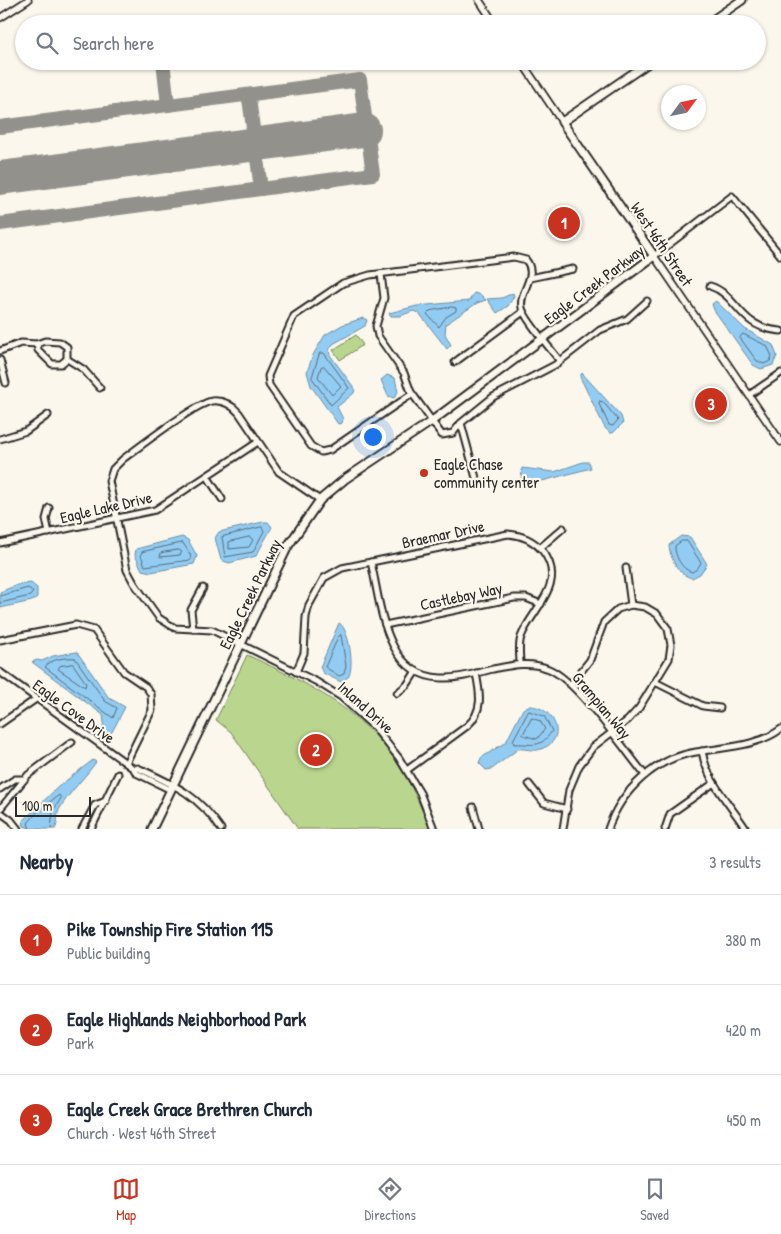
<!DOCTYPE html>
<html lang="en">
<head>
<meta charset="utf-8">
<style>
	:root { --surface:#fff; --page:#f2f2f3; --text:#1f2937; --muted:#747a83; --line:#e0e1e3; --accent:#c8321e }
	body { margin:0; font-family:"Patrick Hand",sans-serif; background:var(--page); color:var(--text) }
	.compass { position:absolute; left:661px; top:85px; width:45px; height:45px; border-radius:50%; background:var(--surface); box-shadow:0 1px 4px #0004; rotate:57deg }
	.scale { position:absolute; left:15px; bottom:12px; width:76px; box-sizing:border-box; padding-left:5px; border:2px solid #2b2b2b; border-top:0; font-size:14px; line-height:18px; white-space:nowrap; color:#2b2b2b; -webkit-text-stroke:4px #fbf7ec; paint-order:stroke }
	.you { position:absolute; left:372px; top:436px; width:18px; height:18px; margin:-12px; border:4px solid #fff; border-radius:50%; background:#1a73e8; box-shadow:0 0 0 8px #1a73e833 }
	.badge { display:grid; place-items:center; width:32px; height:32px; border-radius:50%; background:var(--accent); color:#fff; font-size:16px; font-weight:700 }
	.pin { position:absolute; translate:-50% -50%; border:2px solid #fff; box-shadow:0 1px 5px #0006 }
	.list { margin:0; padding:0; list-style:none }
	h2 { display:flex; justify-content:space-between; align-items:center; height:65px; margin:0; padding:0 20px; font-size:21px }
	h2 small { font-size:16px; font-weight:400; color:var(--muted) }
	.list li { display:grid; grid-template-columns:32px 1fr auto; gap:15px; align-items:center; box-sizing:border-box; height:90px; padding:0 20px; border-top:1px solid var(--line) }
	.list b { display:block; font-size:19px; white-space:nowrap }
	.list p { margin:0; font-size:16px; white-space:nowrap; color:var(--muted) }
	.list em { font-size:16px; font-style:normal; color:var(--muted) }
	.icon { flex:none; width:28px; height:28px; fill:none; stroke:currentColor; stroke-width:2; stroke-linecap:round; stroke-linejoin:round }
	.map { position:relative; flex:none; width:781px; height:829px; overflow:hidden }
	.search { position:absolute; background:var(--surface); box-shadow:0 1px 4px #0004; left:15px; right:15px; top:15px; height:55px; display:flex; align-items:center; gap:12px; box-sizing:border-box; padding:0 18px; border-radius:28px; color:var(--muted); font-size:19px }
	.sheet { height:335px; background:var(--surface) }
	nav { display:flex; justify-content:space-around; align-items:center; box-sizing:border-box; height:70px; border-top:1px solid var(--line); background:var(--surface); font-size:14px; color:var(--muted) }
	nav a { display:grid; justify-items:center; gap:2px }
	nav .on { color:var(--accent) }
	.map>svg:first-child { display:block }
	.green { fill:#bad68e; stroke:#72805c }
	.water { fill:#93ccf2; stroke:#698ca2 }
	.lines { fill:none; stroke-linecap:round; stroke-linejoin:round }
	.shore { stroke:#556b7b; stroke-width:1 }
	.taxiway { stroke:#93918c; stroke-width:14 }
	.runway { stroke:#93918c; stroke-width:34 }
	.minor-casing { stroke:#2b2b2b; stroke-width:9 }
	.tertiary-casing { stroke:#2b2b2b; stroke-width:9 }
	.secondary-casing { stroke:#2b2b2b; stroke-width:11 }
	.minor { stroke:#fbf7ec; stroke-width:5 }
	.tertiary { stroke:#fbf7ec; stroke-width:5.5 }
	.secondary { stroke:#fbf7ec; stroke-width:7 }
	.poi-dot { fill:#c8321e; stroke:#fbf7ec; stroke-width:2 }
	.labels { text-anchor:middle; stroke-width:4.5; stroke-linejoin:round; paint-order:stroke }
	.street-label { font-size:16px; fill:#2b2b2b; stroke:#fbf7ec }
	.poi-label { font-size:16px; fill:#2b2b2b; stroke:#fbf7ec; text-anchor:start }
</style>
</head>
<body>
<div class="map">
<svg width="781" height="829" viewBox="0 0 781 829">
	<rect width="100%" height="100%" fill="#fbf7ec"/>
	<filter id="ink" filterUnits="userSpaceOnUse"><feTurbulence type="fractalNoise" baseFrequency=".02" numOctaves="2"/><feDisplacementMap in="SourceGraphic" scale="10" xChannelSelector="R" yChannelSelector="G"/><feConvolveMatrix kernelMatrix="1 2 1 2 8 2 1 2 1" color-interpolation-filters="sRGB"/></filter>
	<g filter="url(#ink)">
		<g class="green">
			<polygon points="356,335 363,345 340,360 333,350"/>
			<path d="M247,655c90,41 149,76 182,174h-131l-67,-97 -15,-12z"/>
		</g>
		<g class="water">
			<polygon points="474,293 481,295 486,300 477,303 446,324 445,334 451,345 447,349 419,313 413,311 400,316 391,316 389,313 417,306 469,301"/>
			<polygon points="513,293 514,296 508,306 497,313 487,299 502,298"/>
			<polygon points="716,301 745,329 773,345 777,356 773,365 761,369 753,365 714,310 712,304"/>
			<polygon points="363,318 367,320 365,326 333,344 329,350 330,355 355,389 354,393 337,407 343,419 342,423 338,424 311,386 307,372 313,355 325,335 342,325"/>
			<polygon points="582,373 621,416 623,423 613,433 610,433 605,428 580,377"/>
			<polygon points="387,375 395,378 398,392 394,398 388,396 381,380"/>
			<polygon points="583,462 589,462 591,468 531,484 523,485 521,482 522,468 554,472"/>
			<polygon points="263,522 268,522 272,527 256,556 229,563 221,560 215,538 219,532"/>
			<path d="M681,536l9,1 17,27 -7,10 -8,4c-14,-3 -22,-20 -23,-33z"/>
			<polygon points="182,537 188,540 197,556 194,564 151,572 142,570 135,555 136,549"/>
			<polygon points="31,583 37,588 37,597 32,601 0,608 0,592 17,585"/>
			<path d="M339,623c10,5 16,45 9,54 -2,2 -5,3 -7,5l-18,-9 -3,-6z"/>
			<polygon points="77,652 109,698 125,707 112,732 109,734 101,733 104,722 103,715 32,662 37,660 42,661 53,656"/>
			<path d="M528,706c25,-1 42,33 13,43 -7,3 -16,-1 -23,0l-26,20 -6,1 -7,-7 2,-5 25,-16 17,-33z"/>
			<path d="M93,760l3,2c-12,17 -27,30 -37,48 -3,6 0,13 -4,19h-23l-8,-3 -1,-5 36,-35z"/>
		</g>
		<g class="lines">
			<g class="shore">
				<polygon points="452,307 456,308 456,311 446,317 439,327 427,314 430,311"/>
				<polygon points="743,334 767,346 772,356 770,361 764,364 757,361 740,338"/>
				<polygon points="320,353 324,353 349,388 331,405 312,378"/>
				<polygon points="324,366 341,386 332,395 318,377 321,367"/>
				<polygon points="600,401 603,402 618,420 613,426 609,425 599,404"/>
				<polygon points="262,527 264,531 253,552 225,557 222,537"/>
				<polygon points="250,537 253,540 249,547 229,549 229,542"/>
				<path d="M682,541h5l14,22 -4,6 -5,3c-10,-2 -18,-17 -17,-26z"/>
				<polygon points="183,543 190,554 191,560 145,566 141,555 142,552"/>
				<polygon points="179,550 182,552 180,555 160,557 161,553"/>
				<polyline points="0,596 28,588 33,592 30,596 0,603"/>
				<polygon points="341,635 346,666 344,674 339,676 325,667 338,637"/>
				<path d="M75,658l30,43 12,7 -4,10 -68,-51c5,-8 21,-10 30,-9z"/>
				<polygon points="73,664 86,683 85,687 58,669 60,666"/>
				<path d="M529,711l15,5 8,15c-13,19 -18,12 -38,13l-1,-3z"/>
				<polygon points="532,718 540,721 545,729 537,739 523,735"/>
				<polyline points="30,829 28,823 39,810 59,795 61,798 53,811 51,829"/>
			</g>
			<g class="taxiway">
				<polyline points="163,61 168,105"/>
				<polyline points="249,98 261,189"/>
				<polyline points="0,127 360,80 373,174 0,224"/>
			</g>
			<polyline class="runway" points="0,178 364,130"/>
			<defs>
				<g id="minor">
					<polyline points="654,256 732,196 781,256"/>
					<polyline points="381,274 384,298 376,326 378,336 404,373 411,392 442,435 453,433 460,424"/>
					<polyline points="530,278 573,269"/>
					<path d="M710,286c29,9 27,42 71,45"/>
					<polyline points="37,344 38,350 52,364 61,364 67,359"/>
					<polyline points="0,351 21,343 37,344 45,341 60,342 67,347 67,359"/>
					<polyline points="67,359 83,369 100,388"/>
					<polyline points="0,360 6,383"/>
					<polyline points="455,362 523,312"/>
					<path d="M412,394l-82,56 -9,2 -10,-6 -42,-61 -1,-9 26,-60 49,-33 27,-8 144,-18 12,3c13,17 -8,31 -4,48 2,10 30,43 38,53"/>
					<polyline points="749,395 781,373"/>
					<polyline points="0,439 26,431 48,415"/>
					<polyline points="207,476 222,499"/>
					<polyline points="476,478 461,423 493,397 555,365 600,330 627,319 647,301"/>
					<path d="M320,500l-41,-28 -40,-59c-7,-8 -16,-13 -27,-12 -16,2 -73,46 -89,58l-10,10 -4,12 18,89 7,13 25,35 16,10 37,2 105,52 24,15 33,30 25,31 21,35 14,36"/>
					<polyline points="49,533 46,519 49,508"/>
					<polyline points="0,543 155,510 258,442"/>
					<polyline points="540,548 563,528"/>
					<path d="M371,562c10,42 13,114 70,116 17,1 36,-5 52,-9 19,-4 38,-8 56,0 28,12 75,80 96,106"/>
					<polyline points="626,568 631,605"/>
					<polyline points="385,625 514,598 526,598 541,604"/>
					<polyline points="193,629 191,610 203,588"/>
					<polyline points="0,640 76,625 94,630 124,672 146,687 151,694 152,710 126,763"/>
					<polyline points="0,672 134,769 136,773 171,790"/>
					<path d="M296,672l8,-19 2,-36 3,-12 15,-27 18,-10 166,-34c13,1 25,6 34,16 27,34 -10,58 -21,87 -3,9 -1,18 -1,27"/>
					<polyline points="655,682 703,706 720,708"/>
					<polyline points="397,693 407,685 416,671"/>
					<polyline points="0,724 36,699"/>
					<path d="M702,751c5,31 28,53 44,78"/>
					<path d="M134,769l4,-1c37,17 59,26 83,61"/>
					<path d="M407,770l60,-44c17,-15 13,-33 9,-53"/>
					<polyline points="529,784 544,803 567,809"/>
					<polyline points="0,789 15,779 24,779"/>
					<polyline points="473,807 479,829"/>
					<polyline points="0,809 28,775 72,742"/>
					<polyline points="0,812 11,820 18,829"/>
					<polyline points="82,829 95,805 106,801"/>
					<polyline points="91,829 118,774"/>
					<polyline points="563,829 569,790 579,766 593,747 628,720 639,708 669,659 671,645 668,629 657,614 645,607 631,605 618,609 604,622 590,660 571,684"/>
					<path d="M608,829c13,-39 48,-71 88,-77 29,-5 61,-5 85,-23"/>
					<polyline points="665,829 670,814 714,783"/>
				</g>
				<g id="tertiary">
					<polyline points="479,0 495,24"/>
					<polyline points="0,18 28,0"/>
					<polyline points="521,61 562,122"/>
					<polyline points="654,256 781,442"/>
				</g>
				<g id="secondary">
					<polyline points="707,24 742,0"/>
					<polyline points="152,829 288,546 320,500 345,479 432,421 654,256 562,122 651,61"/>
				</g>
			</defs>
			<use href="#minor" class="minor-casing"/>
			<use href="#tertiary" class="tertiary-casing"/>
			<use href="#secondary" class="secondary-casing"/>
			<use href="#minor" class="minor"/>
			<use href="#tertiary" class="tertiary"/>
			<use href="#secondary" class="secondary"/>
		</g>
	</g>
	<circle class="poi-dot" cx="424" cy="473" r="5"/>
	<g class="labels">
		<g class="street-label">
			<text transform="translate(662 244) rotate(56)" y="6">West 46th Street</text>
			<text transform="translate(594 284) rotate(-37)" y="6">Eagle Creek Parkway</text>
			<text transform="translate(106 507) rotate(-13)" y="6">Eagle Lake Drive</text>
			<text transform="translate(443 534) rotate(-12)" y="6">Braemar Drive</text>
			<text transform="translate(250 594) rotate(-64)" y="6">Eagle Creek Parkway</text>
			<text transform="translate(461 596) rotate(-12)" y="6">Castlebay Way</text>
			<text transform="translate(602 705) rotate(50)" y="6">Grampian Way</text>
			<text transform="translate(366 707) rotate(42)" y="6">Inland Drive</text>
			<text transform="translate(74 711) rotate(36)" y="6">Eagle Cove Drive</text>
		</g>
		<g class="poi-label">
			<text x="434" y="470">Eagle Chase<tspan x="434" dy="18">community center</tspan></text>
		</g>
	</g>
</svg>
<svg class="compass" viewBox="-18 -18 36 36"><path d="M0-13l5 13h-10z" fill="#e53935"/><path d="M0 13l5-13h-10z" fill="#747a83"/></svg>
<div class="scale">100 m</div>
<div class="you"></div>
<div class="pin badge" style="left:564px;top:223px">1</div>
<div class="pin badge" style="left:316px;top:750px">2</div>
<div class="pin badge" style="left:711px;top:404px">3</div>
<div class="search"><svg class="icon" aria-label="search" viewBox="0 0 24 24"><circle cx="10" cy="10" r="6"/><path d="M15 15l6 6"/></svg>Search here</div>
</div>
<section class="sheet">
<h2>Nearby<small>3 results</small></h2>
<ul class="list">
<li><span class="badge">1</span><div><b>Pike Township Fire Station 115</b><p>Public building</p></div><em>380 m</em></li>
<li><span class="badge">2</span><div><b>Eagle Highlands Neighborhood Park</b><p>Park</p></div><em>420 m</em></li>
<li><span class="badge">3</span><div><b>Eagle Creek Grace Brethren Church</b><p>Church · West 46th Street</p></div><em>450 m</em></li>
</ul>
</section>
<nav>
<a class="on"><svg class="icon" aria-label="map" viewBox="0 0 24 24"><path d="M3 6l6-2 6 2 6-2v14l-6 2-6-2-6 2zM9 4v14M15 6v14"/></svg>Map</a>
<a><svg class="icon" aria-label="directions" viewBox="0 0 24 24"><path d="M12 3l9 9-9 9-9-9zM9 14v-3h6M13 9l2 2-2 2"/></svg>Directions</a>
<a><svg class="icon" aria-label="saved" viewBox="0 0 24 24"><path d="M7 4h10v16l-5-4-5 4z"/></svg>Saved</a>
</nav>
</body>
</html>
